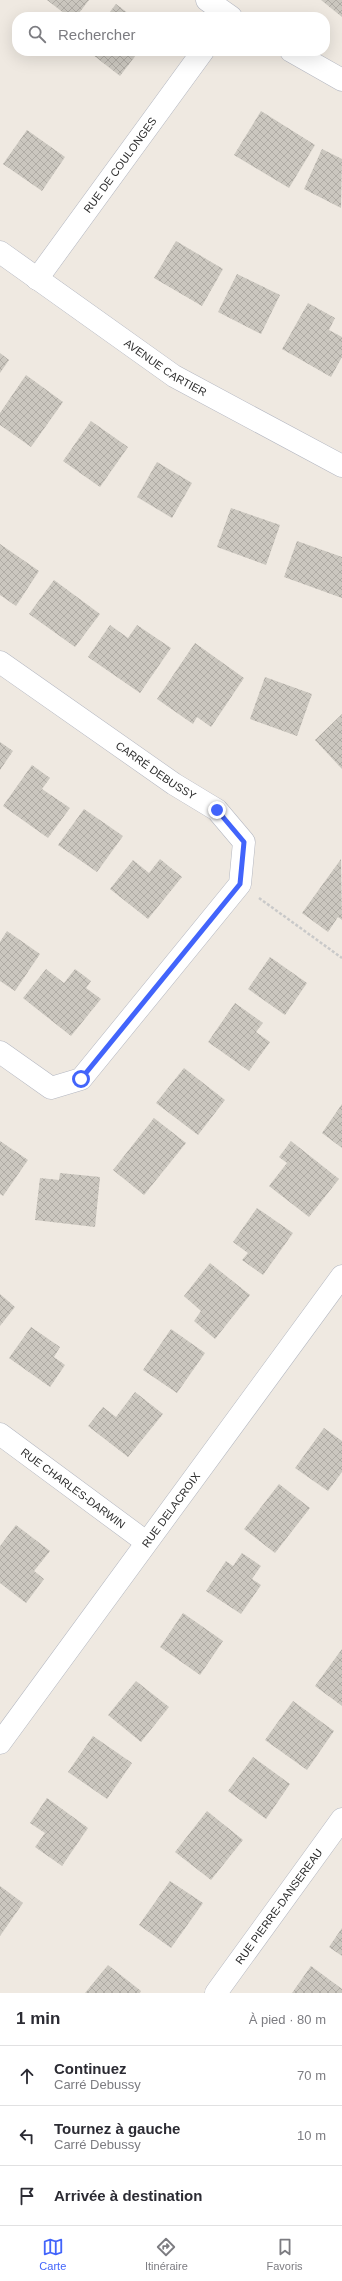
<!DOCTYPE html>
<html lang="fr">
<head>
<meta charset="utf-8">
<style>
	:root { --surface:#fff; --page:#f2f2f3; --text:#2b2b33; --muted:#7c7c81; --line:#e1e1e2; --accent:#4264fb }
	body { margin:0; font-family:Helvetica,sans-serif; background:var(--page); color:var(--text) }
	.stop { position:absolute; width:12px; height:12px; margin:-9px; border:3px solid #4264fb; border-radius:50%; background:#fff }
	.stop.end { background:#4264fb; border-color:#fff; box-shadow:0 1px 4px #0008 }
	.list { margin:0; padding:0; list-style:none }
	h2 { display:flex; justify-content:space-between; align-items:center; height:52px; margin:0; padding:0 16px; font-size:17px }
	h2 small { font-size:13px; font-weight:400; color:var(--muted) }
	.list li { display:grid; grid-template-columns:26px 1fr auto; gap:12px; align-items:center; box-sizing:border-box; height:60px; padding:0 16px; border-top:1px solid var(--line) }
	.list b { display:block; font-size:15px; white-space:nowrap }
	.list p { margin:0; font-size:13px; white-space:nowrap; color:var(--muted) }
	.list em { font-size:13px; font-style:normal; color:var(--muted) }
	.icon { flex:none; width:22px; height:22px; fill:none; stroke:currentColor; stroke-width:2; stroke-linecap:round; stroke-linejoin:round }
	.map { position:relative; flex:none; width:342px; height:1993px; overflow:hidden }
	.search { position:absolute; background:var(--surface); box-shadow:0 4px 16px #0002; left:12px; right:12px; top:12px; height:44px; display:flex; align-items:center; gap:10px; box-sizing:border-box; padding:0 14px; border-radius:16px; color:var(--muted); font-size:15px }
	.sheet { height:232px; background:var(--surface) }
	nav { display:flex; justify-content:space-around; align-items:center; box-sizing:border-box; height:56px; border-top:1px solid var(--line); background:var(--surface); font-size:11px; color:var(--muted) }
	nav a { display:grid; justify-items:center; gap:2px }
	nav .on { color:var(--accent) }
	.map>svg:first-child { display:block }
	.building { fill:url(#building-cross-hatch) }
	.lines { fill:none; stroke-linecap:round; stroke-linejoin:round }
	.street-casing { stroke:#b4b7c1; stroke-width:23 }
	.path { stroke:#c9c9c9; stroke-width:2.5; stroke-dasharray:3 2; stroke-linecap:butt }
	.street { stroke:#fff; stroke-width:22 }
	.route { stroke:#4264fb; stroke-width:5 }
	.labels { text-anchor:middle; stroke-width:4; stroke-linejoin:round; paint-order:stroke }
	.street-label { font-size:11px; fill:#2e2e2e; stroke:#fff }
</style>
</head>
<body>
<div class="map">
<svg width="342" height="1993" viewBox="0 0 342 1993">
	<defs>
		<pattern id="building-cross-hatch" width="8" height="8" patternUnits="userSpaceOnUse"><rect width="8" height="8" fill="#cbc7bf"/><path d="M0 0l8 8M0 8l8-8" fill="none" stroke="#afaba4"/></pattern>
	</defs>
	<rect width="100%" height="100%" fill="#efe9e1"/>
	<g class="building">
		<polygon points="47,0 89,0 76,17 69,17"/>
		<polygon points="321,0 342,0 342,17"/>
		<polygon points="116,4 133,17 106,17"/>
		<polygon points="88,51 139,51 120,76"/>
		<polygon points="261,111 315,145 289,188 234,155"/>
		<polygon points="27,130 65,157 42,191 3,164"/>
		<polygon points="322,149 342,159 341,208 304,189"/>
		<polygon points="176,241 223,269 202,306 154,278"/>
		<polygon points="237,274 280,295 261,334 218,312"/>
		<polygon points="308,303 335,318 329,330 342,337 342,357 331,377 282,349"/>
		<polygon points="0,353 9,360 0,373"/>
		<polygon points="26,375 63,402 31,447 0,425 0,413"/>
		<polygon points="91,421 128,447 100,487 63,461"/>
		<polygon points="157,462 192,483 172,518 137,497"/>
		<polygon points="231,508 280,525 266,565 217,547"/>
		<polygon points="297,541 342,557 342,598 284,577"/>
		<polygon points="0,544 39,571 16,606 0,595"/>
		<polygon points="54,580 100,614 75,647 29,614"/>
		<polygon points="110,625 128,638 137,625 171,648 140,693 88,657"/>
		<polygon points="195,643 244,678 211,727 197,717 193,724 157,699"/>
		<polygon points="265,677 312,694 297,736 250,719"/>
		<polygon points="342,714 342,769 315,740"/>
		<polygon points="0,742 13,751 0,770"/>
		<polygon points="32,765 50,778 42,789 70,808 48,838 3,806"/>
		<polygon points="84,809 123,836 97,872 58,845"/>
		<polygon points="160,859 182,877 148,919 110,889 133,860 149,873"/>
		<polygon points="341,859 342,920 338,917 328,932 302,913"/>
		<polygon points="7,931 40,954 15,991 0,981 0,942"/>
		<polygon points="270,957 307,983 285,1015 248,989"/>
		<polygon points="46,969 64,983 75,969 91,981 86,988 101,999 71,1036 23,998"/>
		<polygon points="235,1003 263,1023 256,1032 270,1042 249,1071 208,1042"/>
		<polygon points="184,1068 225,1100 198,1135 156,1103"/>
		<polygon points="342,1104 342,1148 322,1133"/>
		<polygon points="154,1118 186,1143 144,1195 113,1170"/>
		<polygon points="0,1141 28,1160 3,1196 0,1194"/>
		<polygon points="291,1141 339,1179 309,1217 269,1186 287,1163 279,1157"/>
		<polygon points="60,1173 100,1177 95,1227 35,1220 40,1178 59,1180"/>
		<polygon points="257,1208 293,1233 263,1275 242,1260 248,1253 233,1242"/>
		<polygon points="210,1263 250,1295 215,1339 194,1321 201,1311 184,1296"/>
		<polygon points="0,1294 15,1307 0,1326"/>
		<polygon points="31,1327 60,1347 54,1357 65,1365 50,1387 9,1358"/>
		<polygon points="171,1329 205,1353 177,1393 143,1370"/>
		<polygon points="135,1392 163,1414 128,1457 88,1426 103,1407 116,1417"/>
		<polygon points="324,1428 342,1441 342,1472 328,1491 295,1468"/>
		<polygon points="279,1484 310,1508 275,1553 244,1529"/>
		<polygon points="16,1525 50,1551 34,1571 44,1579 26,1603 0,1583 0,1546"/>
		<polygon points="242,1553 261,1566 252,1579 261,1585 241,1614 206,1591 226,1561 233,1566"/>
		<polygon points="183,1613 223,1641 200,1675 160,1647"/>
		<polygon points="342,1649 342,1706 315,1686"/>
		<polygon points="136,1681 169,1707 141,1742 108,1715"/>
		<polygon points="293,1701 334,1731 307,1770 265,1740"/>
		<polygon points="93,1736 132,1763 107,1799 68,1772"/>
		<polygon points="253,1757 290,1784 266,1819 228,1791"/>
		<polygon points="47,1798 88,1828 62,1866 35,1847 45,1833 30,1823"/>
		<polygon points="207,1811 243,1840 211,1880 175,1852"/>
		<polygon points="170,1881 203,1903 171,1948 139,1925"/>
		<polygon points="0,1886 23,1903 0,1936"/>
		<polygon points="342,1928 342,1956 329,1947"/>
		<polygon points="108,1965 141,1991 140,1993 85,1993"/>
		<polygon points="311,1966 342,1989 342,1993 292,1993"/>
	</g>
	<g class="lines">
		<defs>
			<g id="street">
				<polyline points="207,0 231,17"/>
				<polyline points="291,51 342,80"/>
				<path id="s1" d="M0,252l174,124 168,90"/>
				<path id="s2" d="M37,279l166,-228"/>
				<path id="s3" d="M0,662l174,122 43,26 27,32 -4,42 -159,195 -30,9 -51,-36"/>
				<path id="s4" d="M0,1434l146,108"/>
				<path id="s5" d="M0,1743l342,-467"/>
				<path id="s6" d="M216,1993l126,-174"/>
			</g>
		</defs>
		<use href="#street" class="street-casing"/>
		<polyline class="path" points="259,898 342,958"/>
		<use href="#street" class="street"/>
	</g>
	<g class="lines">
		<polyline class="route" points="81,1079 240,884 244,842 217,810"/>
	</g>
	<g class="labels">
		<g class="street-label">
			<text dy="4" stroke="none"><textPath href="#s2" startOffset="141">RUE DE COULONGES</textPath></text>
			<text dy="4" stroke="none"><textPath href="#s1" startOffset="202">AVENUE CARTIER</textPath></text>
			<text dy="4" stroke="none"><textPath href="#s3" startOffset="190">CARRÉ DEBUSSY</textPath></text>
			<text dy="4" stroke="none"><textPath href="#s4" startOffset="91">RUE CHARLES-DARWIN</textPath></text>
			<text dy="4" stroke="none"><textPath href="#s5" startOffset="289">RUE DELACROIX</textPath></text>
			<text dy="4" stroke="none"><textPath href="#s6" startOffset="107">RUE PIERRE-DANSEREAU</textPath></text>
		</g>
	</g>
</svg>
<div class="stop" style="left:81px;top:1079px"></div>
<div class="stop end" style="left:217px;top:810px"></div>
<div class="search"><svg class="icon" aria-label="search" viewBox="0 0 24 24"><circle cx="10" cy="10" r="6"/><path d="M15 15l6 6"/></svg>Rechercher</div>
</div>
<section class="sheet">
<h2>1 min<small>À pied · 80 m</small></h2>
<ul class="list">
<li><svg class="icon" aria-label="ahead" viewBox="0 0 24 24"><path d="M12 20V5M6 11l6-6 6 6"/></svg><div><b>Continuez</b><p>Carré Debussy</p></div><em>70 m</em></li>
<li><svg class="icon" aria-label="left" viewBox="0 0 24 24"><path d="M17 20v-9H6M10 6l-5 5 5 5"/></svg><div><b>Tournez à gauche</b><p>Carré Debussy</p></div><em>10 m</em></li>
<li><svg class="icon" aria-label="arrive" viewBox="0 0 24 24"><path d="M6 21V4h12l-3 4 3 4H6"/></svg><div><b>Arrivée à destination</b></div></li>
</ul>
</section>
<nav>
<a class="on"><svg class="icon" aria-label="map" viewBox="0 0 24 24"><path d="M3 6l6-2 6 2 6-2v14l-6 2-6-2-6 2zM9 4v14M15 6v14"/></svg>Carte</a>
<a><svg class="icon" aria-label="directions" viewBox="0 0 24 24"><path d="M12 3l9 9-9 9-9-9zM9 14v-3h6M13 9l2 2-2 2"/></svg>Itinéraire</a>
<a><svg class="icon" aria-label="saved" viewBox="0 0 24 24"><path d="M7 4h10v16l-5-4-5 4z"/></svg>Favoris</a>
</nav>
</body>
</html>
